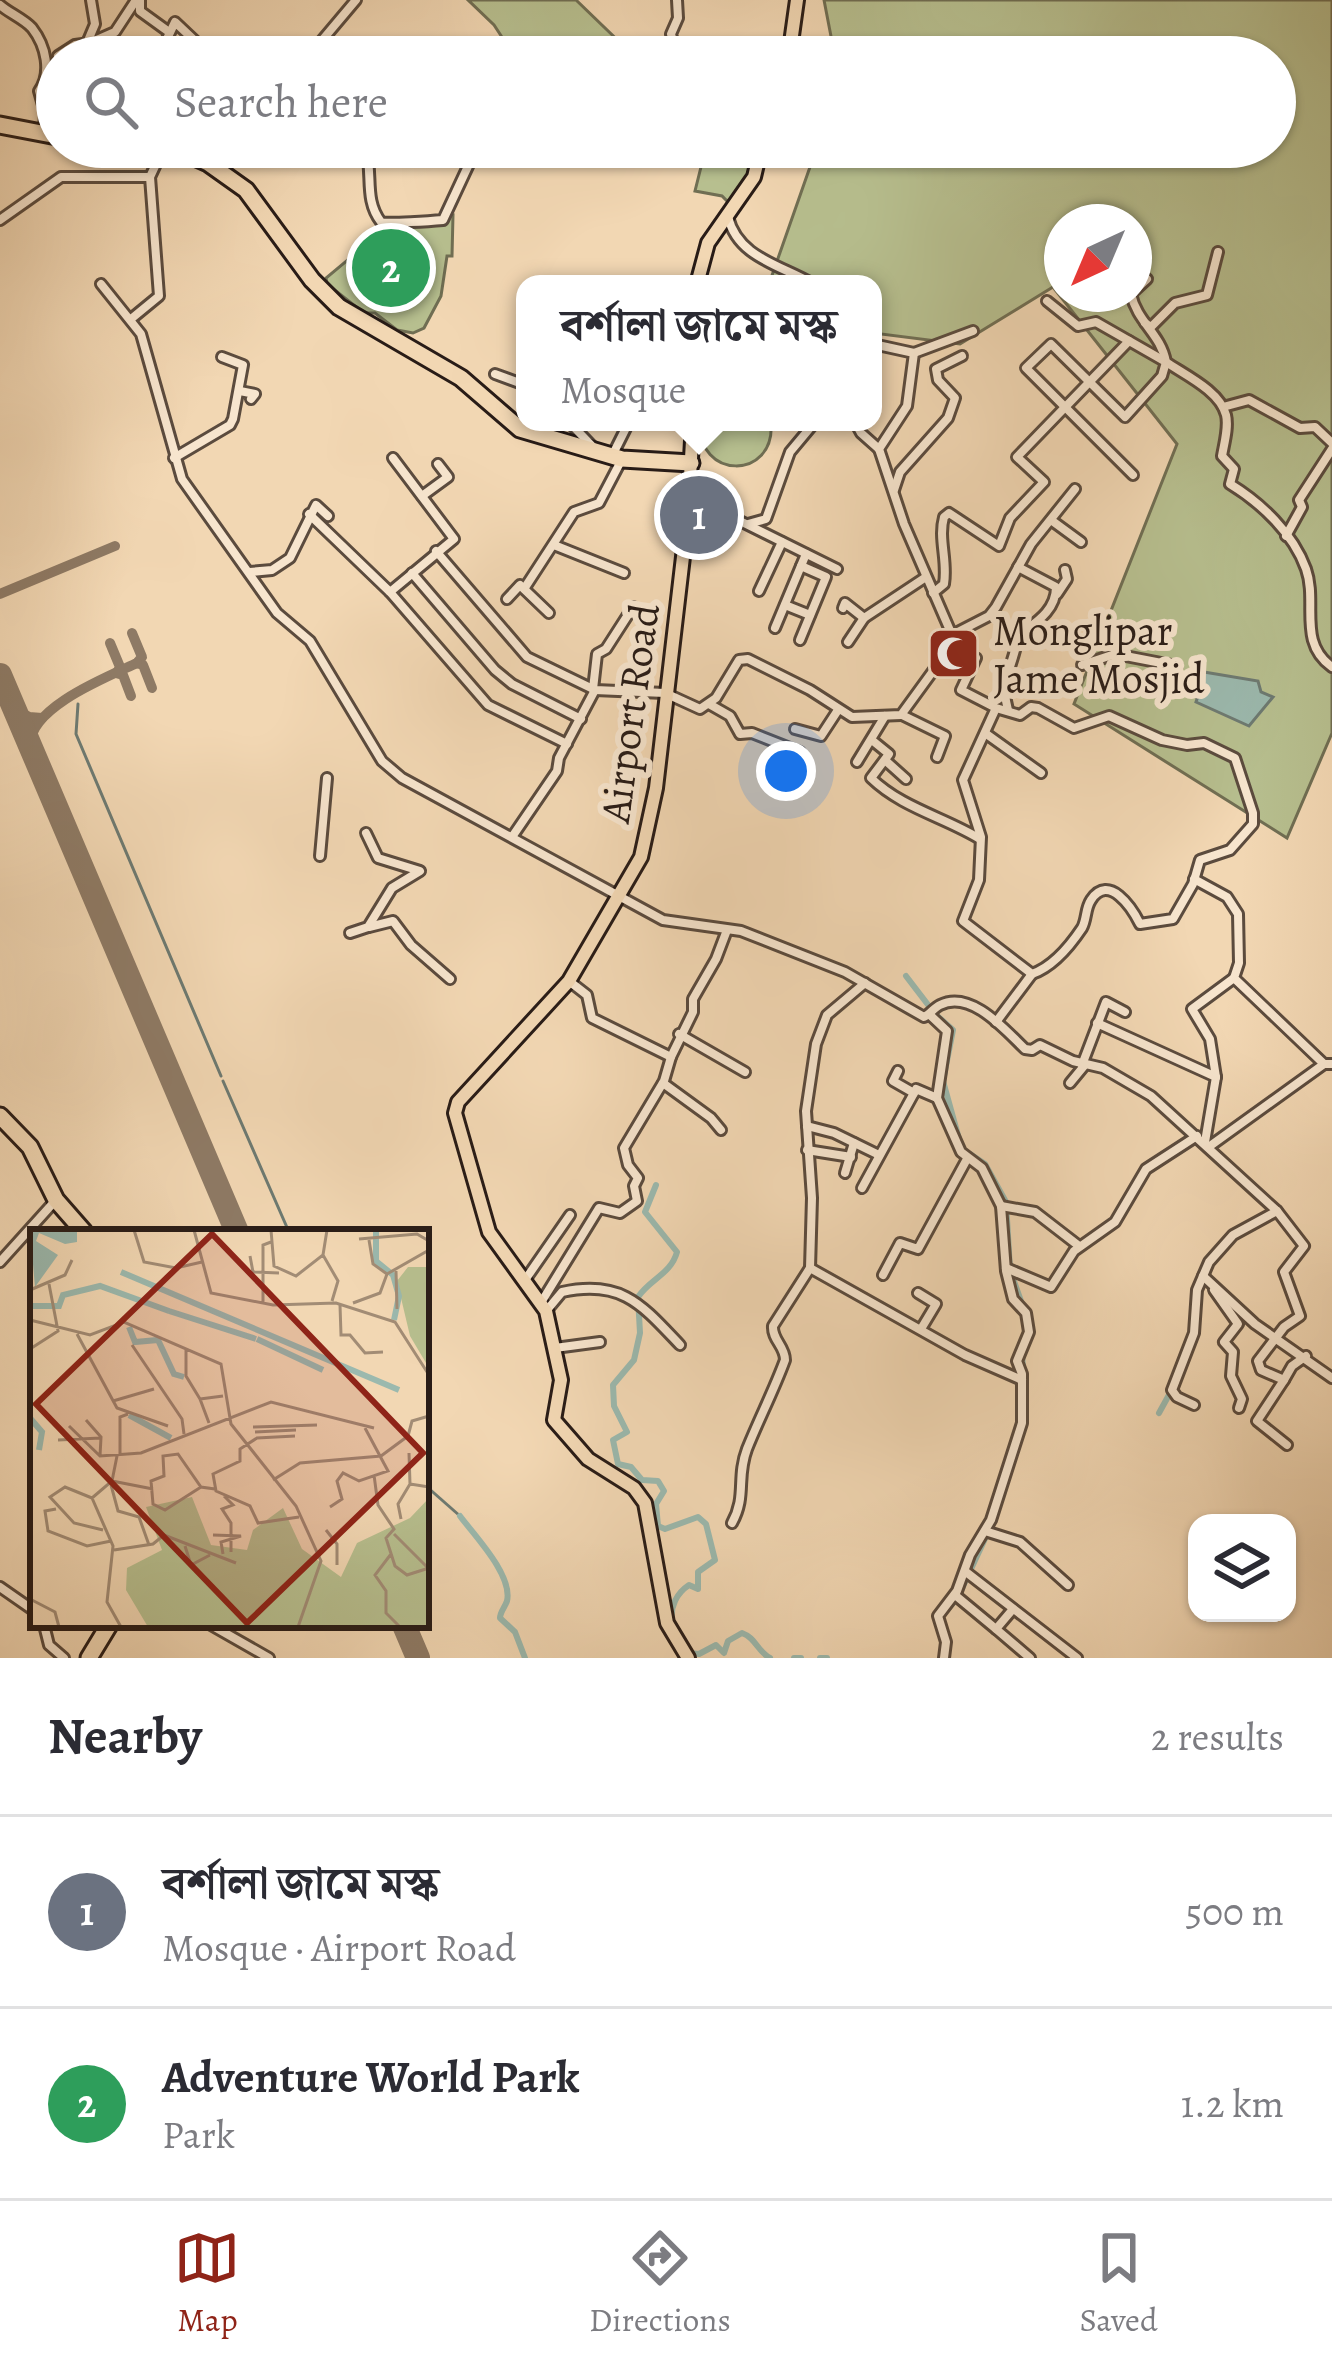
<!DOCTYPE html>
<html lang="en">
<head>
<meta charset="utf-8">
<style>
	:root { --surface:#fff; --page:#f2f2f3; --text:#2b2b33; --muted:#7c7c81; --line:#e1e1e2; --accent:#8f2418 }
	body { margin:0; font-family:Alegreya,"Noto Serif Bengali",serif; background:var(--page); color:var(--text) }
	.controls { position:absolute; right:36px; bottom:36px; display:grid; overflow:hidden; border-radius:24px; box-shadow:0 3px 9px #0004 }
	.controls button { width:108px; height:108px; display:grid; place-items:center; padding:0; border:0; border-bottom:3px solid var(--line); background:var(--surface); color:var(--text); font:60px sans-serif }
	.compass { position:absolute; left:1044px; top:204px; width:108px; height:108px; border-radius:50%; background:var(--surface); box-shadow:0 3px 9px #0004; rotate:224deg }
	.you { position:absolute; left:786px; top:771px; width:42px; height:42px; margin:-30px; border:9px solid #fff; border-radius:50%; background:#1a73e8; box-shadow:0 0 0 18px #1a73e833 }
	.badge { display:grid; place-items:center; width:78px; height:78px; border-radius:50%; background:var(--accent); color:#fff; font-size:39px; font-weight:700 }
	.pin { position:absolute; translate:-50% -50%; border:6px solid #fff; box-shadow:0 3px 12px #0006 }
	.popup { position:absolute; left:516px; top:275px; width:366px; height:156px; box-sizing:border-box; display:grid; place-content:center; border-radius:24px; background:var(--surface); filter:drop-shadow(0 3px 9px #0005); font-size:39px; white-space:nowrap; color:var(--muted) }
	.popup b { font-size:45px; color:var(--text) }
	.popup::after { content:''; position:absolute; left:50%; top:100%; margin-left:-24px; border:24px solid transparent; border-top-color:var(--surface) }
	.list { margin:0; padding:0; list-style:none }
	h2 { display:flex; justify-content:space-between; align-items:center; height:156px; margin:0; padding:0 48px; font-size:51px }
	h2 small { font-size:39px; font-weight:400; color:var(--muted) }
	.list li { display:grid; grid-template-columns:78px 1fr auto; gap:36px; align-items:center; box-sizing:border-box; height:192px; padding:0 48px; border-top:3px solid var(--line) }
	.list b { display:block; font-size:45px; white-space:nowrap }
	.list p { margin:0; font-size:39px; white-space:nowrap; color:var(--muted) }
	.list em { font-size:39px; font-style:normal; color:var(--muted) }
	.icon { flex:none; width:66px; height:66px; fill:none; stroke:currentColor; stroke-width:2; stroke-linecap:round; stroke-linejoin:round }
	.map { position:relative; flex:none; width:1332px; height:1658px; overflow:hidden }
	.search { position:absolute; background:var(--surface); box-shadow:0 3px 9px #0004; left:36px; right:36px; top:36px; height:132px; display:flex; align-items:center; gap:30px; box-sizing:border-box; padding:0 42px; border-radius:66px; color:var(--muted); font-size:45px }
	.sheet { height:540px; background:var(--surface) }
	nav { display:flex; justify-content:space-around; align-items:center; box-sizing:border-box; height:168px; border-top:3px solid var(--line); background:var(--surface); font-size:33px; color:var(--muted) }
	nav a { display:grid; justify-items:center; gap:6px }
	nav .on { color:var(--accent) }
	.map>svg:first-child { display:block }
	.green { fill:#b7bf8f; stroke:#706e53; stroke-width:3; fill-rule:evenodd }
	.water { fill:#9bb9ae; stroke:#6d7a72; stroke-width:3 }
	.lines { fill:none; stroke-linecap:round; stroke-linejoin:round }
	.stream { stroke:#6d7a72; stroke-width:3 }
	.canal { stroke:#9bb9ae; stroke-width:6 }
	.taxiway { stroke:#8e7a65; stroke-width:10 }
	.runway { stroke:#8e7a65; stroke-width:24 }
	.minor-casing { stroke:#5b4b3e; stroke-width:14 }
	.major-casing { stroke:#291c17; stroke-width:18 }
	.highway-casing { stroke:#291c17; stroke-width:21 }
	.minor { stroke:#f7e5ce; stroke-width:8 }
	.major { stroke:#f2d7b3; stroke-width:12 }
	.highway { stroke:#f2d7b3; stroke-width:15 }
	.labels { text-anchor:middle; stroke-width:12; stroke-linejoin:round; paint-order:stroke }
	.poi-label { font-size:42px; fill:#291c17; stroke:#f7e5ce; text-anchor:start }
	.street-label { font-size:42px; fill:#291c17; stroke:#f7e5ce }
	.inset-river { fill:none; stroke:#9bb9ae; stroke-width:6 }
	.inset-road { fill:none; stroke:#a28c75; stroke-width:3 }
	.view { fill:#8f2418; fill-opacity:0.15; stroke:#8f2418; stroke-width:6 }
	.inset-edge { fill:none; stroke:#291c17; stroke-width:6 }
</style>
</head>
<body>
<div class="map">
<svg width="1332" height="1658" viewBox="0 0 1332 1658">
	<rect width="100%" height="100%" fill="#f2d7b3"/>
	<filter id="stains"><feTurbulence type="fractalNoise" baseFrequency=".00167" numOctaves="4"/><feColorMatrix values="0 0 0 0 .2 0 0 0 0 .09 0 0 0 0 .02 0 0 0 .5 -.17"/></filter>
	<radialGradient id="worn" r=".72"><stop offset=".6" stop-color="#630" stop-opacity="0"/><stop offset="1" stop-color="#630" stop-opacity=".3"/></radialGradient>
	<g class="green">
		<polygon points="468,0 576,0 635,57 589,57 583,49 573,57 515,57 494,25"/>
		<path d="M824,0h508v733l-45,105 -213,-134 103,-260 -124,-157 -93,57 -87,-11v-49h-104l48,-137h458v-90h-440zM1062,222h72v72h-72z"/>
		<polygon points="706,147 754,147 750,172 731,205 722,196 695,191"/>
		<polygon points="453,215 452,256 447,256 441,296 424,328 413,333 397,330 375,313 364,313 327,284 326,278 385,229"/>
		<path d="M701,422h70c5,60 -76,57 -70,0z"/>
	</g>
	<polygon class="water" points="1204,672 1258,681 1261,692 1273,697 1249,726 1196,702 1202,684 1198,678"/>
	<g class="lines">
		<g class="stream">
			<polyline points="78,704 76,734 221,1076"/>
			<polyline points="223,1081 289,1232"/>
			<polyline points="426,1486 460,1516"/>
		</g>
		<g class="canal">
			<polyline points="906,976 932,1010"/>
			<polyline points="934,1013 953,1030 943,1081 961,1146"/>
			<polyline points="1171,1110 1201,1137"/>
			<polyline points="970,1154 985,1164 1006,1202 1010,1270 1022,1304"/>
			<path d="M656,1185l-11,27 32,40c-6,22 -27,27 -39,45l2,36 -6,27 -21,25 1,21 13,26 -14,8 5,24 13,3 11,13 16,1 6,10 -8,13 2,22 7,3 33,-12 8,7 9,36 -17,12v17l-9,-4c-12,8 -19,21 -17,36"/>
			<polyline points="1022,1354 1025,1394"/>
			<polyline points="1159,1413 1170,1393"/>
			<path d="M460,1516c14,19 53,59 47,85 -2,6 -7,11 -7,17l15,14 10,26"/>
			<polyline points="943,1615 958,1597 990,1528"/>
			<path d="M689,1653l10,1 17,-9 8,8 4,-12 14,-8c14,5 15,18 28,25"/>
			<polyline points="794,1658 801,1658"/>
			<polyline points="820,1658 827,1658"/>
		</g>
		<g class="taxiway">
			<polyline points="0,594 115,546"/>
			<polyline points="132,633 142,657 137,663 143,665 152,688"/>
			<polyline points="110,643 120,667 117,673"/>
			<polyline points="116,673 123,675 131,696"/>
			<polyline points="14,709 29,717 42,718"/>
			<path d="M30,745c0,-38 77,-68 107,-82"/>
		</g>
		<g class="runway">
			<polyline points="0,675 237,1232"/>
			<polyline points="404,1625 418,1658"/>
		</g>
		<defs>
			<g id="minor">
				<polyline points="140,0 140,11 169,32"/>
				<polyline points="677,0 678,18 671,34 677,57"/>
				<path d="M0,5c9,8 24,14 32,23 14,18 20,45 7,63l6,21 -1,21"/>
				<polyline points="87,43 95,24 91,0"/>
				<polyline points="58,56 75,45 90,43 115,32 136,0"/>
				<polyline points="177,57 166,41 175,22 212,57"/>
				<polyline points="308,57 356,0"/>
				<path d="M365,147c9,25 -2,52 16,75 7,2 51,-1 62,-2l34,-73"/>
				<path d="M728,217c10,41 53,48 85,67"/>
				<polyline points="0,220 61,177 150,177"/>
				<path d="M101,284l40,50 41,145 95,134 33,28 72,120 20,17 261,142 78,11 104,41 79,45c6,-3 10,-9 16,-12 31,-16 66,26 85,44l7,1 8,-5 33,16 30,7 48,28 126,115 27,35 -20,26 16,44 -16,11 -26,34 3,9 23,10 -27,41 30,24"/>
				<polyline points="1134,291 1147,279"/>
				<path d="M1131,294c6,28 30,40 35,68 19,13 54,29 60,53 3,12 -2,29 -4,41l12,13 -4,15c31,19 63,49 76,85 12,34 -9,73 26,98"/>
				<polyline points="1047,301 1078,326 1096,322 1166,362 1162,376 1125,417 1051,344 1026,368 1133,475"/>
				<polyline points="131,319 159,296 150,177 164,147"/>
				<polyline points="1145,323 1151,327 1175,303 1207,295 1218,252"/>
				<polyline points="914,353 973,331"/>
				<polyline points="495,374 525,385"/>
				<polyline points="240,391 255,394 251,399"/>
				<polyline points="1223,407 1249,400 1300,428 1315,427 1332,443"/>
				<polyline points="569,422 593,447"/>
				<polyline points="855,422 861,433 879,449"/>
				<polyline points="612,456 629,422"/>
				<polyline points="174,458 230,425 233,419 243,365 222,357"/>
				<polyline points="689,482 740,521 837,569"/>
				<polyline points="894,490 900,472 948,418 955,398 938,380 936,369 962,356"/>
				<polyline points="422,496 448,477 438,464"/>
				<polyline points="309,514 390,592 488,705 567,744"/>
				<polyline points="1051,520 1081,542"/>
				<polyline points="748,524 766,519 790,452 815,422"/>
				<polyline points="1286,536 1302,507 1299,500 1332,449"/>
				<polyline points="554,545 624,573"/>
				<polyline points="436,551 527,657 595,690 665,693 700,709 716,698 739,660 748,659 810,690 852,717 901,715 949,649 952,635 904,524 879,449 907,406 914,353 873,344"/>
				<polyline points="250,572 272,570 290,558 316,505 328,516"/>
				<polyline points="412,573 495,670 512,684 581,719"/>
				<polyline points="524,589 549,613"/>
				<polyline points="759,591 782,542"/>
				<polyline points="390,592 454,539 393,458"/>
				<path d="M933,593l11,-9c4,-23 -6,-45 0,-67l5,-4 50,33 11,-28 34,-36 -27,-25 112,-116"/>
				<polyline points="1057,594 1067,579 1065,570"/>
				<polyline points="507,599 520,585 524,589 574,512 599,503 621,461"/>
				<polyline points="785,605 810,615"/>
				<polyline points="843,608 845,603 864,618 926,577"/>
				<polyline points="775,628 806,554"/>
				<polyline points="952,635 989,616 996,607 1031,544 1075,489"/>
				<polyline points="800,640 826,577 801,566"/>
				<polyline points="848,642 864,618"/>
				<path d="M950,646l26,12 -15,32 35,18 -33,72 18,57 -2,43 -16,41 69,53c20,-7 38,-28 50,-46 5,-9 3,-19 9,-28 18,-27 41,8 49,24l33,-5 20,-35 7,-24 30,-10 23,-26v-11l-18,-55 -31,-15 -17,2 -25,-5 -53,-24 -35,12 -36,-20 -7,-1 -11,8 -24,-7"/>
				<polyline points="1082,665 1115,654 1177,666"/>
				<polyline points="593,689 597,654 606,649 633,607"/>
				<polyline points="709,704 730,716 740,734 752,733 800,752"/>
				<path d="M1008,710c-9,-31 6,-44 10,-74 15,-12 38,-24 38,-49l-38,-20"/>
				<polyline points="902,715 945,736 937,757"/>
				<polyline points="795,729 821,736 838,710"/>
				<polyline points="985,733 1041,773"/>
				<path d="M873,741l16,13 -18,24c31,30 73,39 109,61"/>
				<polyline points="886,761 906,779"/>
				<polyline points="857,762 885,716"/>
				<polyline points="512,837 557,771 559,758 595,690"/>
				<polyline points="320,856 327,778"/>
				<polyline points="1194,879 1227,897 1238,914 1239,963 1234,978 1324,1064"/>
				<polyline points="369,927 393,921 411,945 450,979"/>
				<polyline points="350,933 368,927 392,888 420,871 378,858 366,833"/>
				<polyline points="569,981 587,995 592,1018 671,1057 693,1012 693,999 716,959 727,930"/>
				<polyline points="930,1015 947,1031 937,1098"/>
				<polyline points="996,1022 1032,974"/>
				<polyline points="1097,1023 1216,1077 1205,1142"/>
				<polyline points="679,1034 745,1072"/>
				<polyline points="1082,1065 1106,1002 1125,1012"/>
				<polyline points="898,1071 893,1081 914,1093 916,1089 937,1098 961,1152 982,1168 1001,1206 1006,1271 1013,1299 1026,1313 1029,1332 1017,1361 1022,1374 1022,1423 991,1520 970,1555 957,1591 938,1616 946,1642 944,1658"/>
				<polyline points="1216,1077 1210,1039 1192,1009 1234,978"/>
				<polyline points="663,1083 711,1118 721,1130"/>
				<polyline points="1070,1083 1084,1066"/>
				<polyline points="807,1126 834,1133 879,1155"/>
				<polyline points="1210,1146 1324,1064 1332,1064"/>
				<polyline points="807,1150 851,1157"/>
				<polyline points="845,1173 854,1143"/>
				<polyline points="862,1188 914,1093"/>
				<polyline points="1001,1206 1035,1212 1079,1246"/>
				<polyline points="0,1262 55,1201"/>
				<polyline points="810,1268 965,1355 1022,1380"/>
				<polyline points="1006,1268 1051,1287 1074,1251 1115,1222 1146,1169 1197,1136"/>
				<polyline points="883,1275 900,1243 918,1249 967,1159"/>
				<polyline points="1203,1276 1255,1324 1332,1378"/>
				<polyline points="525,1280 570,1215"/>
				<polyline points="1214,1290 1238,1324 1224,1342 1233,1352 1231,1376 1242,1399 1239,1408"/>
				<polyline points="918,1293 936,1304 921,1329"/>
				<polyline points="542,1301 599,1208 620,1213 637,1201 634,1186 638,1178 628,1165 624,1148 664,1081 671,1057"/>
				<path d="M547,1310l15,-18c60,-13 80,13 118,53"/>
				<polyline points="555,1348 600,1342"/>
				<polyline points="1284,1380 1292,1366 1306,1356"/>
				<polyline points="1194,1405 1177,1397 1172,1390 1194,1333 1197,1290 1209,1262 1233,1235 1277,1211"/>
				<path d="M732,1523c15,-27 4,-45 15,-74 12,-30 27,-59 38,-89 0,-14 -13,-20 -12,-34l37,-58 2,-70 -6,-87 10,-67 11,-29 38,-32"/>
				<polyline points="985,1531 1020,1542 1068,1585"/>
				<polyline points="966,1572 1077,1658"/>
				<polyline points="0,1587 33,1610"/>
				<polyline points="955,1595 996,1629 1013,1609"/>
				<polyline points="44,1625 49,1645 64,1658"/>
				<polyline points="211,1625 269,1658"/>
				<polyline points="996,1629 1030,1658"/>
			</g>
			<g id="major">
				<polyline points="789,57 797,0"/>
				<polyline points="697,284 708,243 754,177 761,147"/>
				<polyline points="688,1658 667,1623 645,1503 634,1488 588,1459 554,1420 561,1380 546,1311 489,1232 455,1113 458,1102 569,981 641,857 656,788 688,514 693,422"/>
			</g>
			<g id="highway">
				<polyline points="0,125 57,136"/>
				<polyline points="172,147 208,163 246,190 312,280 339,307 461,378 520,429 622,459 691,463"/>
				<polyline points="0,1116 30,1147 56,1200 84,1232"/>
				<polyline points="89,1658 109,1625"/>
			</g>
		</defs>
		<use href="#minor" class="minor-casing"/>
		<use href="#major" class="major-casing"/>
		<use href="#highway" class="highway-casing"/>
		<use href="#minor" class="minor"/>
		<use href="#major" class="major"/>
		<use href="#highway" class="highway"/>
	</g>
	<defs>
		<symbol id="mosque-square" viewBox="-11 -11 22 22"><rect x="-9" y="-9" width="18" height="18" rx="4" fill="#8f2418" stroke="#f7e5ce"/><path d="M3.5-4.9A6 6 0 1 0 3.5 4.9A5 5 0 1 1 3.5-4.9Z" fill="#fff"/></symbol>
	</defs>
	<g fill-rule="evenodd">
		<use href="#mosque-square" x="924" y="624" width="59" height="59"/>
	</g>
	<g class="labels">
		<g class="poi-label">
			<text x="993" y="645">Monglipar<tspan x="993" dy="48">Jame Mosjid</tspan></text>
		</g>
		<g class="street-label">
			<text transform="translate(629 713) rotate(-82)" y="15">Airport Road</text>
		</g>
	</g>
	<g transform="translate(30 1229)">
		<rect width="399" height="399" fill="#f2d7b3"/>
		<path d="M378,38h21v101l-19,-32 -13,-55zM162,268l19,48 36,5 6,-20 30,-22 19,41 39,28 16,-34 53,-25 19,-20v129h-281l-22,-37 1,-22 35,-18 -16,-43z" fill="#b7bf8f"/>
		<path d="M0,1h47v12l-12,2 -26,-11 -3,8 22,14 -23,32z" fill="#9bb9ae"/>
		<path class="inset-river" d="M346,1v31l17,14 6,21 -5,24M91,43l278,118M0,77h29l4,-11 37,-9 69,25M139,82l87,28M99,98l6,15 23,-2 16,34 10,3M227,110l66,31M99,186l42,23M0,189l12,14 -3,18"/>
		<path class="inset-road" d="M104,1l10,32 32,6 26,-6M164,1l17,63 62,12 63,-2 59,19 34,53M241,1l3,36 22,10 27,-21 4,-25M329,10l58,-5 12,7M339,11l4,24 14,10M293,26l15,26 -6,20M220,27l3,16 26,1M366,42l1,38M0,61l35,-15 7,-15M233,73v-57l8,-3M323,74l27,-10 7,-19 42,-24M310,76l1,30h9l15,18 18,-1M0,91l60,15 34,-13 97,42 10,60 65,82 25,55 -23,66M47,105l40,74 51,18M102,116l50,74 2,15M0,120l28,-18 -9,-47M156,121v26l14,23M83,172l41,-12M56,191l15,17 -1,19M179,194l-9,-24 23,-3M39,197l31,30 41,-3 130,-51 103,26M223,198l64,-2M225,203l41,-2M265,207l-38,2 -17,11v12l-27,13 3,17 34,15 8,17 41,-6M28,211l43,-2M379,224l1,31 19,3M87,227l-5,25 -20,17 21,48 -6,56 14,25M90,227v-39l8,-3M344,246l4,30 16,24 -8,9 9,28 12,9 22,-7M243,251l27,-17 81,-7 27,-20 4,-15 17,-5M82,252l41,8M81,256l7,26 21,6 10,28M171,258l-36,23 -12,-6 -2,-23 13,-5 -1,-20 15,-2 23,33 14,2M194,267l9,9 -11,4 9,14v29M62,269l-27,-11 -15,10 24,26 29,7M300,278l12,-8 -5,-18 6,-8 16,8 29,-10 -23,-43M26,280l-11,2 3,20 39,15 24,-5M371,290l-3,-15 12,-20M296,301l11,14v21M364,305l34,34M183,306l28,1 -20,6 2,12M155,317l6,19 19,-10M84,321l39,-6 11,-9 72,28M361,325l-16,21 11,16v22l14,14M0,370l25,13 4,15"/>
		<path class="view" d="M182,5l211,219 -176,170 -211,-219z"/>
		<rect width="399" height="399" class="inset-edge"/>
	</g>
	<rect width="100%" height="100%" filter="url(#stains)"/>
	<rect width="100%" height="100%" fill="url(#worn)"/>
</svg>
<div class="controls">
<button><svg class="icon" aria-label="layers" viewBox="0 0 24 24"><path d="M12 4l9 5-9 5-9-5zM3 14l9 5 9-5"/></svg></button>
</div>
<svg class="compass" viewBox="-18 -18 36 36"><path d="M0-13l5 13h-10z" fill="#e53935"/><path d="M0 13l5-13h-10z" fill="#7c7c81"/></svg>
<div class="you"></div>
<div class="pin badge" style="left:699px;top:515px;background:#6b7280">1</div>
<div class="popup"><b>বর্শালা জামে মস্ক</b>Mosque</div>
<div class="pin badge" style="left:391px;top:268px;background:#2e9e5b">2</div>
<div class="search"><svg class="icon" aria-label="search" viewBox="0 0 24 24"><circle cx="10" cy="10" r="6"/><path d="M15 15l6 6"/></svg>Search here</div>
</div>
<section class="sheet">
<h2>Nearby<small>2 results</small></h2>
<ul class="list">
<li><span class="badge" style="background:#6b7280">1</span><div><b>বর্শালা জামে মস্ক</b><p>Mosque · Airport Road</p></div><em>500 m</em></li>
<li><span class="badge" style="background:#2e9e5b">2</span><div><b>Adventure World Park</b><p>Park</p></div><em>1.2 km</em></li>
</ul>
</section>
<nav>
<a class="on"><svg class="icon" aria-label="map" viewBox="0 0 24 24"><path d="M3 6l6-2 6 2 6-2v14l-6 2-6-2-6 2zM9 4v14M15 6v14"/></svg>Map</a>
<a><svg class="icon" aria-label="directions" viewBox="0 0 24 24"><path d="M12 3l9 9-9 9-9-9zM9 14v-3h6M13 9l2 2-2 2"/></svg>Directions</a>
<a><svg class="icon" aria-label="saved" viewBox="0 0 24 24"><path d="M7 4h10v16l-5-4-5 4z"/></svg>Saved</a>
</nav>
</body>
</html>
